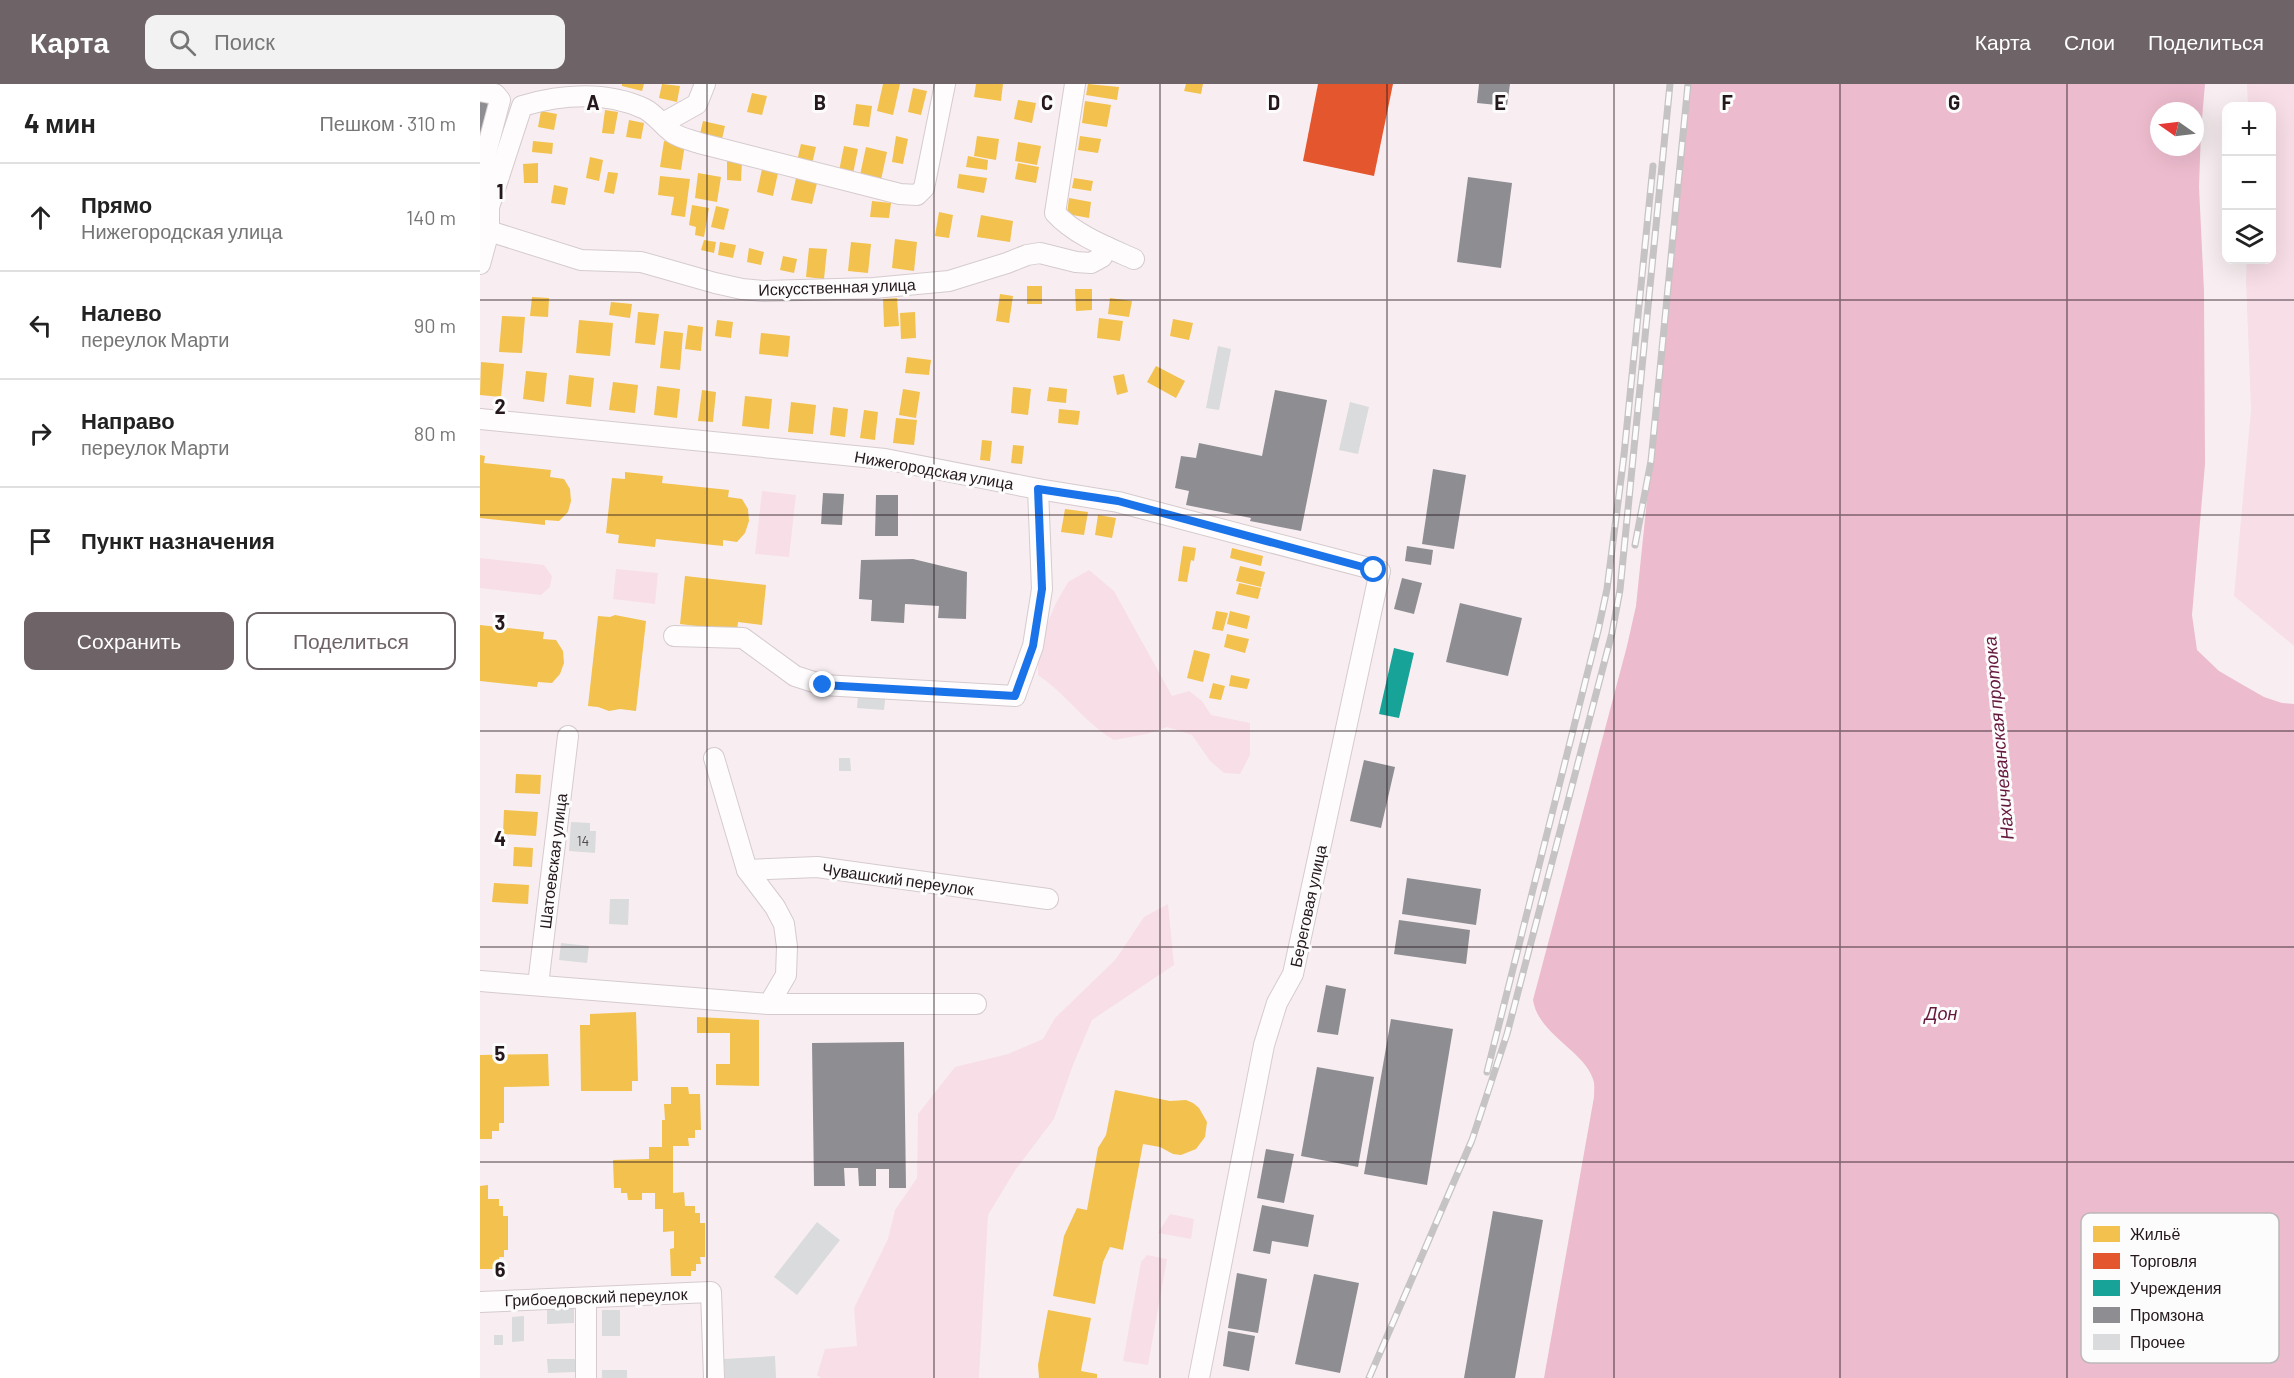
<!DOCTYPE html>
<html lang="ru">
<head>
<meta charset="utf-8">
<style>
	:root { --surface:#fff; --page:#f2f2f2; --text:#222; --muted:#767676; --line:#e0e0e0; --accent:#6e6367 }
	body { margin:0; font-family:Barlow,sans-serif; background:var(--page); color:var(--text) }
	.controls { position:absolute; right:18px; top:18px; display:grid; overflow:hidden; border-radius:12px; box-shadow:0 6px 24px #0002 }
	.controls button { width:54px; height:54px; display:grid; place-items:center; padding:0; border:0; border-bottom:2px solid var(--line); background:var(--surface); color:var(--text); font:30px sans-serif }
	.compass { position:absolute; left:1670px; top:18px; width:54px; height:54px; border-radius:50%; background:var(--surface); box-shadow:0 6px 24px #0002; rotate:284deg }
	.stop { position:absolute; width:18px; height:18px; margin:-14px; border:4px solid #1a73e8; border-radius:50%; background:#fff }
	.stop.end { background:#1a73e8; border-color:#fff; box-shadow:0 2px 6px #0008 }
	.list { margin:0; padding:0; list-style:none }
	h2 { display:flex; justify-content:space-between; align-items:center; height:78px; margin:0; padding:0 24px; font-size:26px }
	h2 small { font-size:20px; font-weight:400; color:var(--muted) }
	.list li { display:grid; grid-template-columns:39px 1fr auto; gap:18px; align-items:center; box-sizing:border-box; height:108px; padding:0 24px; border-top:2px solid var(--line) }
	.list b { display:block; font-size:22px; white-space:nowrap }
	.list p { margin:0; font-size:20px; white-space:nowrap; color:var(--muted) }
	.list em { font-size:20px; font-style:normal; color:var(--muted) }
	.actions { display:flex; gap:12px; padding:18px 24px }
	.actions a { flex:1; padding:14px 0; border:2px solid var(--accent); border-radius:12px; text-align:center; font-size:21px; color:var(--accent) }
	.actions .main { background:var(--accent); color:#fff }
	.icon { flex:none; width:33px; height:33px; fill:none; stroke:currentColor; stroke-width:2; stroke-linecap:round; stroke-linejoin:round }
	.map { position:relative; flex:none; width:1814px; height:1294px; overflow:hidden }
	header { display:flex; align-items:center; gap:36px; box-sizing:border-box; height:84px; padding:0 30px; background:var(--accent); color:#fff }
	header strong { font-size:28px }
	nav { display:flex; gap:33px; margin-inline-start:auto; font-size:21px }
	.search { width:420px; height:54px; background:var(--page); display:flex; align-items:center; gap:15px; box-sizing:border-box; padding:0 21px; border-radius:12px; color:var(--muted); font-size:22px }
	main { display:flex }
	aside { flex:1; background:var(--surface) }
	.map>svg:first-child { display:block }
	.green { fill:#f8dee7 }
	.water { fill:#ecbbcd; fill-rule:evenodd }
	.homes { fill:#f2c14e }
	.shops { fill:#e4572e }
	.public { fill:#17a398 }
	.industry { fill:#8d8d92 }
	.building { fill:#d9dbdc }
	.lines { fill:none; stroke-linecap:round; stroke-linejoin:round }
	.minor-casing { stroke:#d5cbce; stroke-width:22 }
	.minor { stroke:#fefcfd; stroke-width:20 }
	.rail-casing { stroke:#c5c3c3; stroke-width:7 }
	.rail { stroke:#fcfcfc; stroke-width:4.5; stroke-dasharray:14; stroke-linecap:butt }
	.route { stroke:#1a73e8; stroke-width:8 }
	.grid { fill:none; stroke:#24181d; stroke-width:1.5; stroke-opacity:0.55 }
	.labels { text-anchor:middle; stroke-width:6; stroke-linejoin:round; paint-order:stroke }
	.number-label { font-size:14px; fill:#51494d }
	.street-label { font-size:16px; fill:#24181d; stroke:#fcfcfc }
	.water-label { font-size:18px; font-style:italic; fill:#66193e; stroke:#fcfcfc }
	.key { fill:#fcfcfc; stroke:#bbb8b9; stroke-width:1.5 }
	.key-label { font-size:16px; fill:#24181d }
	.grid-label { font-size:20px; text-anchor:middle; font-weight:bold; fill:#24181d; stroke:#fcfcfc; stroke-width:6; stroke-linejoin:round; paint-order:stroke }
</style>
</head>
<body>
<header>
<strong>Карта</strong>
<div class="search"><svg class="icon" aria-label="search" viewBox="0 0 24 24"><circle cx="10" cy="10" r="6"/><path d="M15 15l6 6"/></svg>Поиск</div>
<nav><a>Карта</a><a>Слои</a><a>Поделиться</a></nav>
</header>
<main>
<aside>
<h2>4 мин<small>Пешком · 310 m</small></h2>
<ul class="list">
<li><svg class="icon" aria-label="ahead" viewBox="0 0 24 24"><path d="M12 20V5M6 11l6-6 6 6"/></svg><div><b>Прямо</b><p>Нижегородская улица</p></div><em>140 m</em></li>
<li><svg class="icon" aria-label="left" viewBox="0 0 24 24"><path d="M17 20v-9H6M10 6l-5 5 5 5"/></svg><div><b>Налево</b><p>переулок Марти</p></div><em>90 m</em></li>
<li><svg class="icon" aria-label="right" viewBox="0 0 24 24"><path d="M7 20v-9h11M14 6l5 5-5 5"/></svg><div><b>Направо</b><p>переулок Марти</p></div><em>80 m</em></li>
<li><svg class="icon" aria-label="arrive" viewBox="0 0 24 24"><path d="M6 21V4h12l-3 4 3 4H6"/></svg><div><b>Пункт назначения</b></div></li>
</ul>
<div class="actions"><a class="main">Сохранить</a><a>Поделиться</a></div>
</aside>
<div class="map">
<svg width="1814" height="1294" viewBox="0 0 1814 1294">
	<rect width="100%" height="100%" fill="#f8eef1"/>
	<g class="green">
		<polygon points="1767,0 1814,0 1814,562 1754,512 1771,326 1766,196 1767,176 1792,176 1792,22 1768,22"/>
		<polygon points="282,407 316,411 309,473 275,470"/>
		<polygon points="0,474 64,481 72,492 70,503 61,511 0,504"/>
		<polygon points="136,485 178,489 175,520 133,515"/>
		<path d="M609,486l25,21 58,105 17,-5 13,10 9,14 39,8v32l-10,19 -16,-1 -14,-12 -18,-26 -25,-8 -20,7 -33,6c-29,-17 -48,-46 -76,-65v-28l17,-42 13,-23z"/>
		<polygon points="688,820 694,881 612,936 593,981 574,1035 536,1085 508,1131 499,1294 341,1294 337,1291 345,1265 377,1262 374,1224 408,1155 415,1126 437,1094 438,1030 475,983 528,970 563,955 575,934 636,875 664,833"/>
		<polygon points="690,1130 714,1135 711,1155 678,1149"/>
		<polygon points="667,1171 687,1175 668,1281 643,1277 661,1178"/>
	</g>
	<path class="water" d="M1210,0h515l-4,46 -2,57 5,104 1,173 -13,151 5,35 22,21 24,14 21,12 18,6 12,1v674h-750l50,-281c0,-6 1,-13 -1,-18 -10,-29 -55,-45 -60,-79l94,-354 9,-40zM1679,27h36v36h-36z"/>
	<g class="homes">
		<polygon points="142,0 164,0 162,7 142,2"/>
		<polygon points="182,0 200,2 197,18 179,14"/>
		<polygon points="403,0 420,0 413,31 397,27"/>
		<polygon points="496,0 523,0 521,17 494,13"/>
		<polygon points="608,0 639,3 637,16 606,11"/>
		<polygon points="706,0 723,0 721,10 704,7"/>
		<polygon points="433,4 447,7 441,31 428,28"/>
		<polygon points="272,9 287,12 282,31 267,28"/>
		<polygon points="538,16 556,19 552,39 534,35"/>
		<polygon points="605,17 631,21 627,43 602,39"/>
		<polygon points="376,20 392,22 389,43 373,41"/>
		<polygon points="125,26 138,28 134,50 122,49"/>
		<polygon points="61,27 77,30 74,46 58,43"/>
		<polygon points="149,36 164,39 161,55 146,53"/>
		<polygon points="223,37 245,42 242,55 220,50"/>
		<polygon points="416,52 428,55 423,80 412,78"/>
		<polygon points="497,52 519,55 516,76 494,72"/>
		<polygon points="600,52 621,55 618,69 598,66"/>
		<polygon points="53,57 73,59 72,70 52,68"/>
		<polygon points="184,57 205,60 201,86 180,83"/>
		<polygon points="538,58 561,62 557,81 535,77"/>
		<polygon points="321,60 336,63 332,80 317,77"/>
		<polygon points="364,62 378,65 373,90 359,87"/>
		<polygon points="386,63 407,68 401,96 380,91"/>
		<polygon points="488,72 508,76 507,86 486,83"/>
		<polygon points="110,73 123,76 119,97 106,94"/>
		<polygon points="247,77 262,77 261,97 247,96"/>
		<polygon points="58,79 58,99 44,99 43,80"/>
		<polygon points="538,79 559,83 556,99 535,95"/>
		<polygon points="282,85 298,89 293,112 277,108"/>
		<polygon points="128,88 138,89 134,110 124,108"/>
		<polygon points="218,89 241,93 237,118 215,114"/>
		<polygon points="479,90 507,94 504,109 477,104"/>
		<polygon points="180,92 210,95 205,133 191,131 194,113 178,111"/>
		<polygon points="316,94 337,99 332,120 311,116"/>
		<polygon points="594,94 613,97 611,107 592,104"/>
		<polygon points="74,101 88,104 85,121 71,119"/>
		<polygon points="589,114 611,118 609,134 587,130"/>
		<polygon points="392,117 411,119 409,134 390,133"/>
		<polygon points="212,121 229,124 224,153 215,151 216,143 209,141"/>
		<polygon points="236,122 249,125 244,146 231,143"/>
		<polygon points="459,128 473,131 469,154 455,152"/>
		<polygon points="501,131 533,137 530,158 497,153"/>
		<polygon points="415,155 437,158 434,187 412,184"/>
		<polygon points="224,156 236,158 234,169 221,166"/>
		<polygon points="240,158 256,161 253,174 238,171"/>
		<polygon points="371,158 391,160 388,189 368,187"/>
		<polygon points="269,164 284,168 281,181 267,178"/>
		<polygon points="329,164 347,165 344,195 326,193"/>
		<polygon points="303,172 317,175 314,189 300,186"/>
		<rect x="547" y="202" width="15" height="18"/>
		<polygon points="595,205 612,205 612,226 596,227"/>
		<polygon points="520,210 533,212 529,239 516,237"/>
		<polygon points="52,213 69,214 68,233 50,232"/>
		<polygon points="417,214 419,242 404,243 403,215"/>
		<polygon points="630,214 652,217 649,233 628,230"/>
		<polygon points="131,218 152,220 150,234 129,231"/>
		<polygon points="158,228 179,230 175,261 155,259"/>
		<polygon points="435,228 436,254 421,255 420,229"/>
		<polygon points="22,232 45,233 42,269 19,268"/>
		<polygon points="619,234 643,237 640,257 617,254"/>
		<polygon points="693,235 713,239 709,256 690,252"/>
		<polygon points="99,236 133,239 130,272 96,269"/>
		<polygon points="237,236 253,238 251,254 235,252"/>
		<polygon points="208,241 223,243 221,267 205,265"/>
		<polygon points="184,247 203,249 200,286 180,284"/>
		<polygon points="281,249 310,252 308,273 279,270"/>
		<polygon points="427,273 451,276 449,291 425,289"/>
		<polygon points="1,278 24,280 21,313 0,311"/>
		<polygon points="676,282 705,297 696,314 667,298"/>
		<polygon points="46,287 67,289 64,318 43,315"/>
		<polygon points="644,290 648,308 637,311 633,292"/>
		<polygon points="89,291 114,294 111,323 86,320"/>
		<polygon points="133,298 158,301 155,329 129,326"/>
		<polygon points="177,302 200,305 197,334 174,331"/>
		<polygon points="533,303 551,305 548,331 531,329"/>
		<polygon points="569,303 587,305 586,319 567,317"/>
		<polygon points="423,305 440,308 436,334 419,331"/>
		<polygon points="222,306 236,308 233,338 218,337"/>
		<polygon points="265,312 292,315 289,345 262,342"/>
		<polygon points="311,318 336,321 333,350 308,348"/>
		<polygon points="353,323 368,325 365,353 350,351"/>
		<polygon points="579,325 600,327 598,341 578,339"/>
		<polygon points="384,326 398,328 395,356 380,354"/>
		<polygon points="416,334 437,336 434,361 413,359"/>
		<polygon points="502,356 512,357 510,377 500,376"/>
		<polygon points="533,361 544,362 542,380 531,379"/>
		<polygon points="0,371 5,372 4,379 71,386 70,393 84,395 90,405 91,417 88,428 79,437 65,436 65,441 0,434"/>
		<polygon points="145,388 183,392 182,399 249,406 248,413 262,415 268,425 269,437 265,449 257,458 243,456 243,462 176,455 175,463 138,459 139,451 126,449 132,394 145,395"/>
		<polygon points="585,425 608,428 604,451 581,448"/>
		<polygon points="618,431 636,434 632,454 615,451"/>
		<polygon points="703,462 716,464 714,477 711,476 707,498 698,497"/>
		<polygon points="752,464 783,472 781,482 750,474"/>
		<polygon points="760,482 785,488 781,503 756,497"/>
		<polygon points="205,492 286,501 282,541 258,538 257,547 200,540"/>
		<polygon points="759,499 781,504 778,515 756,510"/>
		<polygon points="736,527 748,529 743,547 732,545"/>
		<polygon points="750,527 770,532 767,545 747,540"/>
		<polygon points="135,531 166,537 156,627 140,625 129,627 118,623 108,622 118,532 130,533"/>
		<polygon points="0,541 64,548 63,555 76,556 83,567 84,579 80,590 72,599 58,598 57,603 0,597"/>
		<polygon points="747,550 769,555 765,569 744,563"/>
		<polygon points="714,566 730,570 723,598 707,594"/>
		<polygon points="751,591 770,595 767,605 749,602"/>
		<polygon points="733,599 745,602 741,616 729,614"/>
		<polygon points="36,690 61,691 60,710 35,709"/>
		<polygon points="24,726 58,728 56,752 23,750"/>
		<polygon points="34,763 53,764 52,783 33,782"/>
		<polygon points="14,799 49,801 48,820 12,818"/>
		<polygon points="156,928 158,997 152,997 152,1007 101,1007 100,941 110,941 110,930"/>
		<polygon points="217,933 279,936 279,1002 236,1001 236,980 250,980 250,949 217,949"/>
		<polygon points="68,970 69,1002 24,1003 24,1039 19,1039 19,1047 12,1047 12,1055 0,1055 0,971"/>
		<polygon points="191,1003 208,1003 209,1010 220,1010 221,1046 215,1046 215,1054 208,1054 209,1062 193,1062 193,1109 204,1108 205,1122 215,1122 215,1129 220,1129 220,1139 225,1139 225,1173 220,1173 221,1180 216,1180 216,1187 211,1187 211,1192 191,1192 190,1165 194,1164 194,1147 183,1148 183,1125 175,1125 175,1109 162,1109 162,1116 148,1116 147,1109 141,1109 141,1104 134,1104 133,1076 169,1075 169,1063 182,1063 182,1036 185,1036 184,1020 191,1020"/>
		<polygon points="635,1006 690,1017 706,1016 713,1019 719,1024 727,1038 725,1053 716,1065 701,1071 693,1070 680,1063 663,1060 643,1166 630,1163 623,1178 615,1220 573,1212 584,1152 597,1124 607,1126 618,1064 626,1051"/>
		<polygon points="8,1101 8,1115 19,1115 19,1122 23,1122 23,1132 28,1132 28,1166 24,1166 24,1173 19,1173 20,1180 14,1180 14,1185 0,1185 0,1102"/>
		<polygon points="568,1226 611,1234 601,1287 617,1290 617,1294 559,1294 558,1281"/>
	</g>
	<polygon class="shops" points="838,0 913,0 894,92 823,77"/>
	<polygon class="public" points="914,564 934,569 919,634 899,630"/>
	<g class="industry">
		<polygon points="999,0 1030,0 1027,22 997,19"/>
		<polygon points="0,9 11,12 1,51 0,51"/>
		<polygon points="988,93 1032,99 1021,184 977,178"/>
		<polygon points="795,306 847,316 821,447 770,437 771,434 706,421 709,407 695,404 701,372 716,374 719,359 782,372"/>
		<polygon points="953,385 986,391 974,465 942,460"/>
		<polygon points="343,409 364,410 362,441 341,440"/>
		<polygon points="396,411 418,411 418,452 395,452"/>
		<polygon points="927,462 953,466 951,481 925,477"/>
		<polygon points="433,475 487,488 486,535 458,534 459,522 425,520 424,539 391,537 392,516 379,515 381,476"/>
		<polygon points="922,494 942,499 934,530 914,525"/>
		<polygon points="980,519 1042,534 1028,592 966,578"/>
		<polygon points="884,676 915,683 901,744 870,737"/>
		<polygon points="927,794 1001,805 996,841 922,830"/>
		<polygon points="919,836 990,846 986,880 914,870"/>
		<polygon points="846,901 866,905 858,951 837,948"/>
		<polygon points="911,935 973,945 947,1101 884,1090"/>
		<polygon points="424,958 426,1104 409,1104 409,1085 396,1085 396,1102 379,1102 378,1084 364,1084 365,1102 334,1102 332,959"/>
		<polygon points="837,983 894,993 878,1083 821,1072"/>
		<polygon points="786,1065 814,1070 804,1119 777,1114"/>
		<polygon points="782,1121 834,1131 828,1163 792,1157 790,1170 773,1167"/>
		<polygon points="1013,1127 1063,1136 1035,1294 984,1294"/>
		<polygon points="757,1189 787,1195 778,1249 748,1244"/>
		<polygon points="834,1190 879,1199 860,1289 815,1280"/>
		<polygon points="748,1247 775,1252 769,1287 743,1282"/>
	</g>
	<g class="building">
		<polygon points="738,262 751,265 739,326 726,324"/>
		<polygon points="870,318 889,323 878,370 859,366"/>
		<polygon points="406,607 404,626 377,624 378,611"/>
		<polygon points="359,674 370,674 371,687 359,687"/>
		<polygon points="91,738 110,739 110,747 116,747 115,769 89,767"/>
		<polygon points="130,815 149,815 148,841 129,840"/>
		<polygon points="81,859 109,862 107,879 79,876"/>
		<polygon points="337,1138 360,1156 317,1211 294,1193"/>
		<polygon points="67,1225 94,1225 94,1239 67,1240"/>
		<rect x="122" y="1226" width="18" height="26"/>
		<polygon points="44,1232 44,1257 32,1258 32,1233"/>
		<rect x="14" y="1251" width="9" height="10"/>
		<polygon points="295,1272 296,1294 245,1294 244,1275"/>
		<polygon points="67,1275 95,1275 95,1288 68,1289"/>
		<rect x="122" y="1286" width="25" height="8"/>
	</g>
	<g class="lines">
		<defs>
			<g id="minor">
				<path d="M595,0l-20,129c20,22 52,34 79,46"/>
				<polyline points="0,7 15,10 20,16 5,73 9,114"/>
				<polyline points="183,39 217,20 225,0"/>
				<polyline points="9,147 101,176 161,178 235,199 262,205 284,207 394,204 469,197 527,179 547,171 560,169 596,178 611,179 622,173 627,163"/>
				<path d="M0,180l9,-33v-24l33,-101c40,-12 85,-15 123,3 11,6 18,17 28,24 7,5 18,7 26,10l201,51 17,1 7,-7 21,-104"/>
				<polyline points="0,335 405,375 558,405 638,418 900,487 813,890 797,919 784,961 719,1294"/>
				<polyline points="194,552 263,554 315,592 343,601 535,612 553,562 562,505 558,405"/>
				<polyline points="234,674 267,786 295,823 304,840 307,863 306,891 289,920"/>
				<polyline points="267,786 337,783 568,815"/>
				<polyline points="0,897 289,920 496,920"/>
				<polyline points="58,901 88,652"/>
				<polyline points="106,1214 106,1294"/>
				<polyline points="0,1218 231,1208 234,1294"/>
			</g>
		</defs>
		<use href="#minor" class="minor-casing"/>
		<use href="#minor" class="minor"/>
		<defs>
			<g id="rail">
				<polyline points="1155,461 1171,377 1208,0"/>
				<polyline points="1007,988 1118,547 1127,505 1144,371 1173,82"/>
				<polyline points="889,1294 992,1056 1027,950 1132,549 1140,506 1190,0"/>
			</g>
		</defs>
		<use href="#rail" class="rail-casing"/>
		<use href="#rail" class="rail"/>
	</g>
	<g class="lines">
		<polyline class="route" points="343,601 535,612 553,562 562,505 558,405 638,417 894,486"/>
	</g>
	<path class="grid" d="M227,0v1294M454,0v1294M680,0v1294M907,0v1294M1134,0v1294M1360,0v1294M1587,0v1294M0,216h1814M0,431h1814M0,647h1814M0,863h1814M0,1078h1814"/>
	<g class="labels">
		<g class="number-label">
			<text x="103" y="762">14</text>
		</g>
		<g class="street-label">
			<text transform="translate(357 203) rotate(-2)" y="6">Искусственная улица</text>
			<text transform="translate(454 386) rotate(10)" y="6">Нижегородская улица</text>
			<text transform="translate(73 777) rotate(-83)" y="6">Шатоевская улица</text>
			<text transform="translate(418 795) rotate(8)" y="6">Чувашский переулок</text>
			<text transform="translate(828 822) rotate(-78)" y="6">Береговая улица</text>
			<text transform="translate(116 1213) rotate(-2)" y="6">Грибоедовский переулок</text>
		</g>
		<g class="water-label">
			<text transform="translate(1519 654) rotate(-95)" y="6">Нахичеванская протока</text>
			<text x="1461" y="936">Дон</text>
		</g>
	</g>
	<rect x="1601" y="1129" width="198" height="150" rx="9" class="key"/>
	<rect x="1613" y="1142" width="27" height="16" fill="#f2c14e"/>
	<rect x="1613" y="1169" width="27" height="16" fill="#e4572e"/>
	<rect x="1613" y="1196" width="27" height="16" fill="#17a398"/>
	<rect x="1613" y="1223" width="27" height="16" fill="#8d8d92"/>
	<rect x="1613" y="1250" width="27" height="16" fill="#d9dbdc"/>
	<g class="key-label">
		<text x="1650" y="1156">Жильё</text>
		<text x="1650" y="1183">Торговля</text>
		<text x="1650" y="1210">Учреждения</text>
		<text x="1650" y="1237">Промзона</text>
		<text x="1650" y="1264">Прочее</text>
	</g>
	<g class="grid-label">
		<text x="113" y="26">A</text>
		<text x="340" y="26">B</text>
		<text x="567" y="26">C</text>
		<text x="794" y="26">D</text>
		<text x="1020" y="26">E</text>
		<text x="1247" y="26">F</text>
		<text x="1474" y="26">G</text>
		<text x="20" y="115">1</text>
		<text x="20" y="330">2</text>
		<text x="20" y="546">3</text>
		<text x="20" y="762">4</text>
		<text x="20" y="977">5</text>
		<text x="20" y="1193">6</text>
	</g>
</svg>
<div class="controls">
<button>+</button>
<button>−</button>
<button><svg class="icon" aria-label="layers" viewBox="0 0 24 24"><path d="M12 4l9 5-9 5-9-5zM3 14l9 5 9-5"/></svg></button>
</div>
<svg class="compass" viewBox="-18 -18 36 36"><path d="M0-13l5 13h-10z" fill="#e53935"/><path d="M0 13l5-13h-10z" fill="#767676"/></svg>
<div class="stop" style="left:894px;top:486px"></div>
<div class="stop end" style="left:343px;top:601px"></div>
</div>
</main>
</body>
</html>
